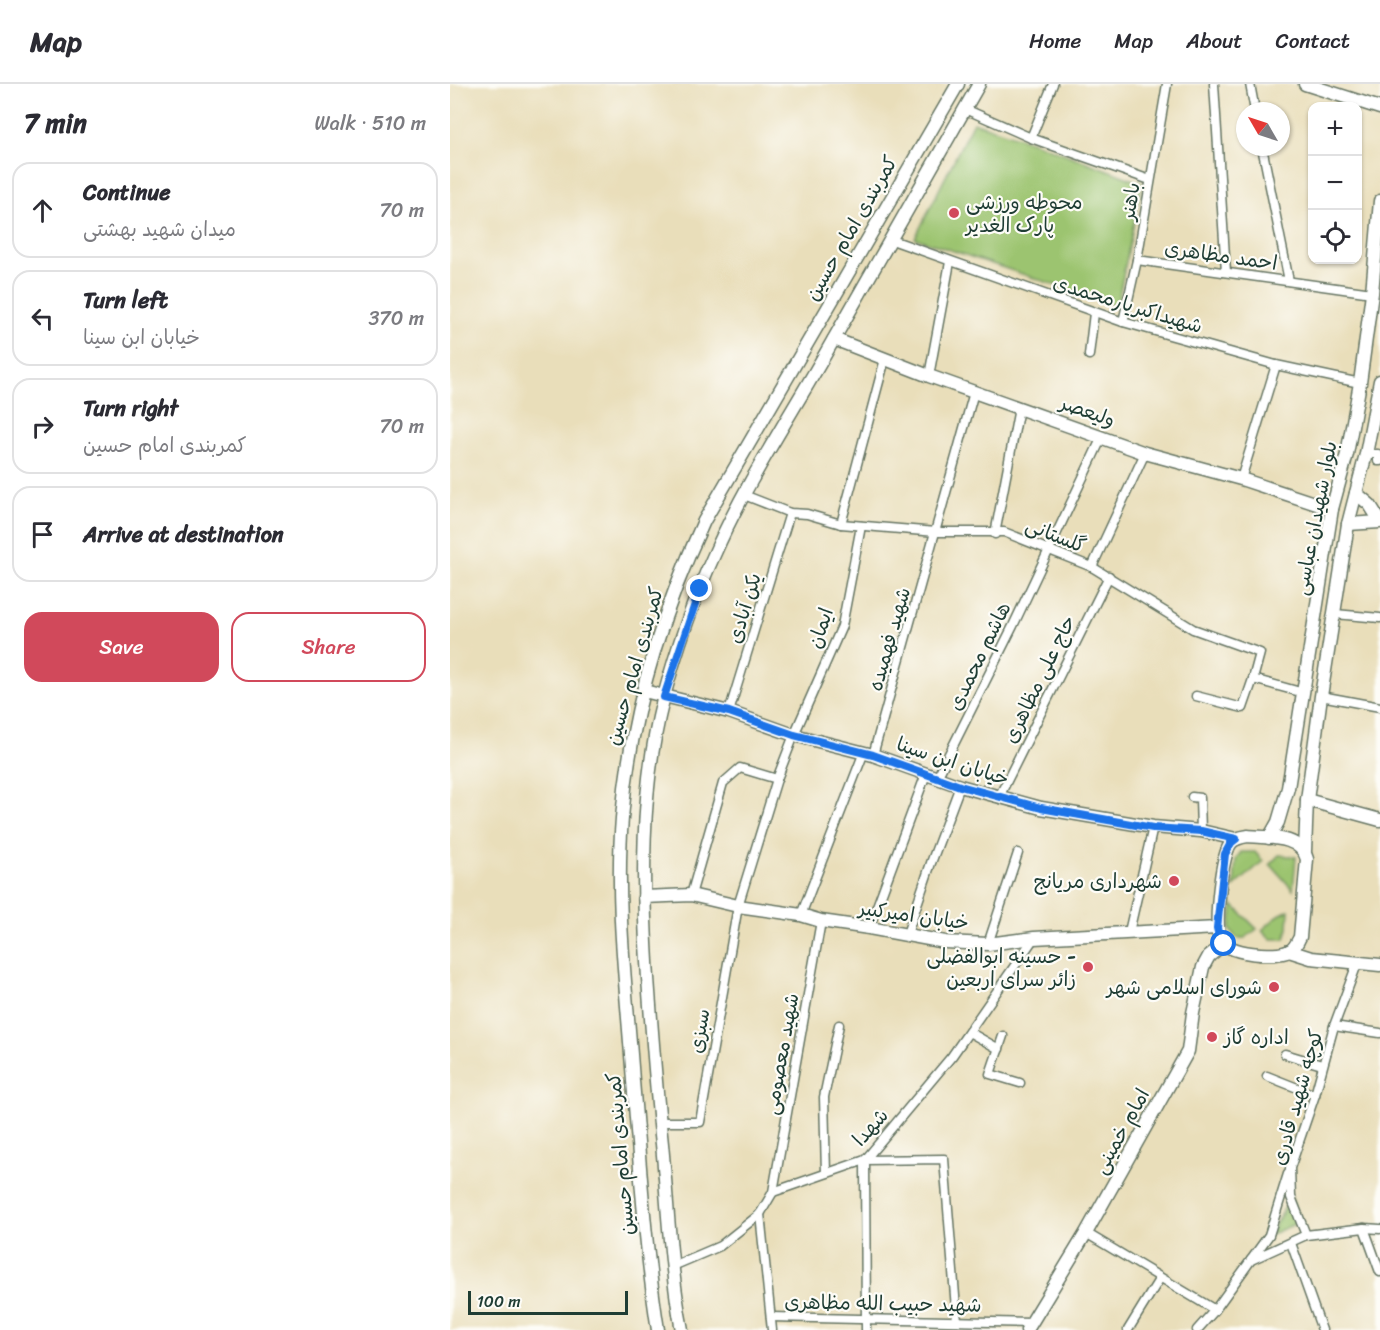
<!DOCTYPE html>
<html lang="en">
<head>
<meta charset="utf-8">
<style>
	:root { --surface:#fff; --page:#f7f7f7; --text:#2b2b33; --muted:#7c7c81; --line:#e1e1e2; --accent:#d1495b }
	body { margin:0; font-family:Sriracha,"Playpen Sans Arabic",sans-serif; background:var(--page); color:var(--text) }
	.controls { position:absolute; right:18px; top:18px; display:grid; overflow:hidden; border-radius:12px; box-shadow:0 2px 4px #0004 }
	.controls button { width:54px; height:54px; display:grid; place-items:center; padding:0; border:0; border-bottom:2px solid var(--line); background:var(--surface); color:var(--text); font:30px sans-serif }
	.compass { position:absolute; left:786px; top:18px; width:54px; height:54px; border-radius:50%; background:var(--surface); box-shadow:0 2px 4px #0004; rotate:309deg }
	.scale { position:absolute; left:18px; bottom:15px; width:160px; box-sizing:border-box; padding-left:6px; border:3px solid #1f3d34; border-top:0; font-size:16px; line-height:21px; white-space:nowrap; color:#1f3d34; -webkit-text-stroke:4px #fdfcf7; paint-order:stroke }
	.stop { position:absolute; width:18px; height:18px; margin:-14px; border:4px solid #1a73e8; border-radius:50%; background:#fff }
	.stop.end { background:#1a73e8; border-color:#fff; box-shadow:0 2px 6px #0008 }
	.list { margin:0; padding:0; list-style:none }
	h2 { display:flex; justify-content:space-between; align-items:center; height:78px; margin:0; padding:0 24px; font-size:26px }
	h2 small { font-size:20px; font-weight:400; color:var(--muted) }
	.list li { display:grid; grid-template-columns:39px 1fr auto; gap:18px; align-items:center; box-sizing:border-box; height:96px; margin:0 12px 12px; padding:0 12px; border:2px solid var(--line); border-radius:18px }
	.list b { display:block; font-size:22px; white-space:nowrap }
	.list p { margin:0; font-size:20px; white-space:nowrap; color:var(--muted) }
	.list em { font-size:20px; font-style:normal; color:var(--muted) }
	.actions { display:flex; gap:12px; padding:18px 24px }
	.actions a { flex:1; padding:14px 0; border:2px solid var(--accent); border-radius:18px; text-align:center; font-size:21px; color:var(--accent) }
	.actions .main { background:var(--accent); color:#fff }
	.icon { flex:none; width:33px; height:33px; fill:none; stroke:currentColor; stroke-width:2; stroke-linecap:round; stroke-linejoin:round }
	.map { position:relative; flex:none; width:930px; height:1246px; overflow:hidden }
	header { display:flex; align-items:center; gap:36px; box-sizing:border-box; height:84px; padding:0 30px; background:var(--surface); border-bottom:2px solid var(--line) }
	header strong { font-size:28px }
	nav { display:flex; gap:33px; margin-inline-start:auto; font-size:21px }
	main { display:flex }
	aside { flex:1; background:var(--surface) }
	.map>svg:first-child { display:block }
	.green { fill:#9cc470; stroke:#5e8052; stroke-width:1.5 }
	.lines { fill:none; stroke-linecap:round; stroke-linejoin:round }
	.street-casing { stroke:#667563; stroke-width:11 }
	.secondary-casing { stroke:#667563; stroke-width:15 }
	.street { stroke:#fff; stroke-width:8 }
	.secondary { stroke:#fff; stroke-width:12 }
	.route { stroke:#1a73e8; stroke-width:8 }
	.poi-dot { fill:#d1495b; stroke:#fdfcf7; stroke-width:2 }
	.labels { text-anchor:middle; stroke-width:4.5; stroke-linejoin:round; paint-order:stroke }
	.street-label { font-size:20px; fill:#1f3d34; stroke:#fdfcf7 }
	.poi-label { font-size:20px; fill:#1f3d34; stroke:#fdfcf7; text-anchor:end }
</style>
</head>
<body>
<header>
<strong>Map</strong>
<nav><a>Home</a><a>Map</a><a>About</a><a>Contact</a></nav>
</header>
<main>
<aside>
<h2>7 min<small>Walk · 510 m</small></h2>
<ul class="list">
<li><svg class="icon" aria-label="ahead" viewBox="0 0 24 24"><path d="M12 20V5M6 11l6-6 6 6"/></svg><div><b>Continue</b><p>میدان شهید بهشتی</p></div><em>70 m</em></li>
<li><svg class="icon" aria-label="left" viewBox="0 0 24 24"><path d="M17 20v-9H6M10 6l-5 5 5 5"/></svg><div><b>Turn left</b><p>خیابان ابن سینا</p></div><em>370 m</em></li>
<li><svg class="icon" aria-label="right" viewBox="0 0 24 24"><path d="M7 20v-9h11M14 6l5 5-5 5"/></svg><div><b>Turn right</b><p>کمربندی امام حسین</p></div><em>70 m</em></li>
<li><svg class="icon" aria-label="arrive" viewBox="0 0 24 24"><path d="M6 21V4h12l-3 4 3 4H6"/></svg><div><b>Arrive at destination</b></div></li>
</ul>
<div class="actions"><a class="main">Save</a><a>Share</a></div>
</aside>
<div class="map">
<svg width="930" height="1246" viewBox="0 0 930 1246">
	<rect width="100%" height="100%" fill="#fdfcf7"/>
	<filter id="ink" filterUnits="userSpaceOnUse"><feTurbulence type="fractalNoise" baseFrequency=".0167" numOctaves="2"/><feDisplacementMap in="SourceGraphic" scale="12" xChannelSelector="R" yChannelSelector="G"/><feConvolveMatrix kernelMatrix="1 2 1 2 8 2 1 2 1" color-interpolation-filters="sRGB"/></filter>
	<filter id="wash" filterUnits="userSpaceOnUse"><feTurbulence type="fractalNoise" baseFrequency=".008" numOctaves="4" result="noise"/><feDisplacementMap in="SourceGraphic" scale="24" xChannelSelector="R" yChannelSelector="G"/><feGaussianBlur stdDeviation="1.35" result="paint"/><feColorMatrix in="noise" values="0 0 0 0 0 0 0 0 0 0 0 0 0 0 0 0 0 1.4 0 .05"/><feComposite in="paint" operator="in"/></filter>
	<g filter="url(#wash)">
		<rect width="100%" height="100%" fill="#e9deba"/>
		<g class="green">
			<polygon points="523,38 586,59 692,99 667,222 465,154"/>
			<polygon points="791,768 805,768 813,777 784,803 786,775"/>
			<polygon points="829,771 846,773 843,806 820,780"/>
			<polygon points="783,821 807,845 795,854 787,854 780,846"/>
			<polygon points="839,826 838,844 835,855 821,855 812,846 829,831"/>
			<polygon points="841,1113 850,1138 819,1151"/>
		</g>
	</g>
	<g filter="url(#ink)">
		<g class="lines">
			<defs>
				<g id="street">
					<polyline points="764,0 776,188"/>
					<polyline points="800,0 805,27"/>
					<polyline points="515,25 581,54 700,96"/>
					<polyline points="581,54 603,0"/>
					<polyline points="812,63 839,197"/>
					<polyline points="442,156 673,238 826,281 910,299"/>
					<polyline points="687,176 922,209"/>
					<polyline points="673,238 687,176 717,0"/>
					<polyline points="639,271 644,229"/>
					<polyline points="479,292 500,178"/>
					<polyline points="916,370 928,370 928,377 930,377"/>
					<polyline points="791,395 826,281"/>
					<polyline points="294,411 340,429 357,430 391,440 486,448 554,448 642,483 743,545 810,569 803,595 854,609"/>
					<polyline points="391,440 435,275"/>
					<polyline points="545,450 569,324"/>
					<polyline points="642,483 695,369"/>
					<polyline points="885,530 930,534"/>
					<polyline points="746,612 793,624 803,595"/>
					<polyline points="871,612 930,623"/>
					<polyline points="279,628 340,429"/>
					<polyline points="423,671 524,308"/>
					<polyline points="487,694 563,542 652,353"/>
					<polyline points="549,713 659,492"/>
					<polyline points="742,713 750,714 751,747"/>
					<polyline points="241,811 273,699 290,684 327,695"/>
					<polyline points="351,831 414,668"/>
					<polyline points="419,844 476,690"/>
					<polyline points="679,848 703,743"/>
					<polyline points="457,850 481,779 510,702"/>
					<polyline points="538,860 568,769"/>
					<polyline points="884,942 930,949"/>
					<polyline points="519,948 549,965"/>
					<polyline points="553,952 540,990 570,999"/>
					<polyline points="835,970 872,981"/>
					<polyline points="817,992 865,1011"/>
					<polyline points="210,1038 250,1038 288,822 327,695 344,651 392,542 411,442"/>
					<polyline points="376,1089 374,1013 389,941"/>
					<polyline points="323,1108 371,837"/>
					<polyline points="310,1130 322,1246"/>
					<polyline points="914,1144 930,1188"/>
					<polyline points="636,1149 765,1226"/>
					<polyline points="856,1151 914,1144 930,1145"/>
					<polyline points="841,1159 872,1246"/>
					<polyline points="801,1176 819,1151 838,1090"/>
					<polyline points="223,1182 270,1162 310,1130 323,1108 415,1076 502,972 584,854"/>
					<polyline points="321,1233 581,1239"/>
					<polyline points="416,1246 415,1076 494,1075 507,1237"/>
					<polyline points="678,1246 710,1194"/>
					<polyline points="747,1246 765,1226 801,1176 856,1151 841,1113 840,1084 865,1011 884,942 907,880"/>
				</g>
				<g id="secondary">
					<polyline points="855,0 930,24"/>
					<polyline points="384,255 479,292 695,369 791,395 882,425"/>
					<polyline points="906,409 920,421 930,437"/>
					<polyline points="898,440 930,438"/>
					<polyline points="194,607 279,628 344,651 423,671 510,702 591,724 703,743 751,747 786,755"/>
					<polyline points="857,716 930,736"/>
					<path d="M798,752c20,2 52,-1 59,23l-7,78c-3,5 -5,12 -11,14 -13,7 -62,3 -69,-12 -6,-14 1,-84 11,-96 4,-5 11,-6 17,-7z"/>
					<polyline points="819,754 828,738 838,704 882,425 897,370 910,299 922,209 930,117"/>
					<polyline points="855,767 857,716 871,612 898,440 916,370 930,297"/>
					<polyline points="194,813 241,811 288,822 351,831 371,837 419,844 495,858 538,860 584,854 767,844"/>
					<polyline points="839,867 861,874 930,881"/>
					<path d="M208,1246c-13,-82 -18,-166 -25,-249 -6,-87 -18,-176 -11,-263 8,-103 39,-204 82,-297l254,-437"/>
					<path d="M232,1246c-12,-61 -14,-124 -20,-186 -6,-55 -10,-110 -14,-166 -6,-93 -8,-188 15,-278 13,-49 30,-99 51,-145 31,-71 75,-137 113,-204 51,-89 101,-178 152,-267"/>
					<polyline points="577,1246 636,1149 738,967 743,929 753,883 759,872 774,860"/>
				</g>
			</defs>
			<use href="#street" class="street-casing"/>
			<use href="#secondary" class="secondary-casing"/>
			<use href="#street" class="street"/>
			<use href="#secondary" class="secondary"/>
		</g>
	</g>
	<g class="lines" filter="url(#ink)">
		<polyline class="route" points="250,505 214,613 279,628 344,651 423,671 510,702 591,724 703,744 751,747 786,755 781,759 775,770 767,844 770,856 774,860"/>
	</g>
	<g class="poi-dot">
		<circle cx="504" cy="129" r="6"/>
		<circle cx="724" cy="797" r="6"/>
		<circle cx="638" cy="883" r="6"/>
		<circle cx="824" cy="903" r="6"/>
		<circle cx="762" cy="953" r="6"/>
	</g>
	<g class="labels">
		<g class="street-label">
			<text transform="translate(680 117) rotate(-81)" y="7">باهنر</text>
			<text transform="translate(401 144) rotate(-60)" y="7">کمربندی امام حسین</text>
			<text transform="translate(771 171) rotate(8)" y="7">احمد مظاهری</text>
			<text transform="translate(678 220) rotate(17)" y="7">شهیداکبریارمحمدی</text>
			<text transform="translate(638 327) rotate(20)" y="7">ولیعصر</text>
			<text transform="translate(865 434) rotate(-79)" y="7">بلوار شهیدان عباسی</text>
			<text transform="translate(606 451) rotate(22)" y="7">گلستانی</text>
			<text transform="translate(294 524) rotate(-73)" y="7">یکن آبادی</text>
			<text transform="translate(370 544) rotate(-71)" y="7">ایمان</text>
			<text transform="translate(439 555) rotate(-74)" y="7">شهید فهمیده</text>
			<text transform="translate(529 572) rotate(-64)" y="7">هاشم محمدی</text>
			<text transform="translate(184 582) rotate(-74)" y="7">کمربندی امام حسین</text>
			<text transform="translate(589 595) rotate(-64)" y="7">حاج علی مظاهری</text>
			<text transform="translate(503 677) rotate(18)" y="7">خیابان ابن سینا</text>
			<text transform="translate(464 831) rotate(8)" y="7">خیابان امیرکبیر</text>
			<text transform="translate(249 947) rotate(-80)" y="7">سبزی</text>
			<text transform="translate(331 970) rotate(-80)" y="7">شهید معصومی</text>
			<text transform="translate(847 1013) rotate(-74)" y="7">کوچه شهید قادری</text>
			<text transform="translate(420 1043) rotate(-48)" y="7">شهدا</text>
			<text transform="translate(671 1047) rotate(-61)" y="7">امام خمینی</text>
			<text transform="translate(170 1070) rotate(-95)" y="7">کمربندی امام حسین</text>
			<text transform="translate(433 1219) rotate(1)" y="7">شهید حبیب الله مظاهری</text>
		</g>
		<g class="poi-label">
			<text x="516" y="125" text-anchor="start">محوطه ورزشی<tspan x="516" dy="23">پارک الغدیر</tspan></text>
			<text x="712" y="804">شهرداری مریانج</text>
			<text x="626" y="879">حسینه ابوالفضلی -<tspan x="626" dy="23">زائر سرای اربعین</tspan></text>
			<text x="812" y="910">شورای اسلامی شهر</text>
			<text x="774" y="960" text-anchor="start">اداره گاز</text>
		</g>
	</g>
</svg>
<div class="controls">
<button>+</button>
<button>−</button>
<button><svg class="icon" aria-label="locate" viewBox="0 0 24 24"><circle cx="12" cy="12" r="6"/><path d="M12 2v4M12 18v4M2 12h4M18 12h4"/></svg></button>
</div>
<svg class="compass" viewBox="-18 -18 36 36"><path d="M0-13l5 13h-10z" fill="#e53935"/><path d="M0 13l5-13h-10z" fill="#7c7c81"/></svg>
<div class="scale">100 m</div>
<div class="stop" style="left:774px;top:860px"></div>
<div class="stop end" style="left:250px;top:505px"></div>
</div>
</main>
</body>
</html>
